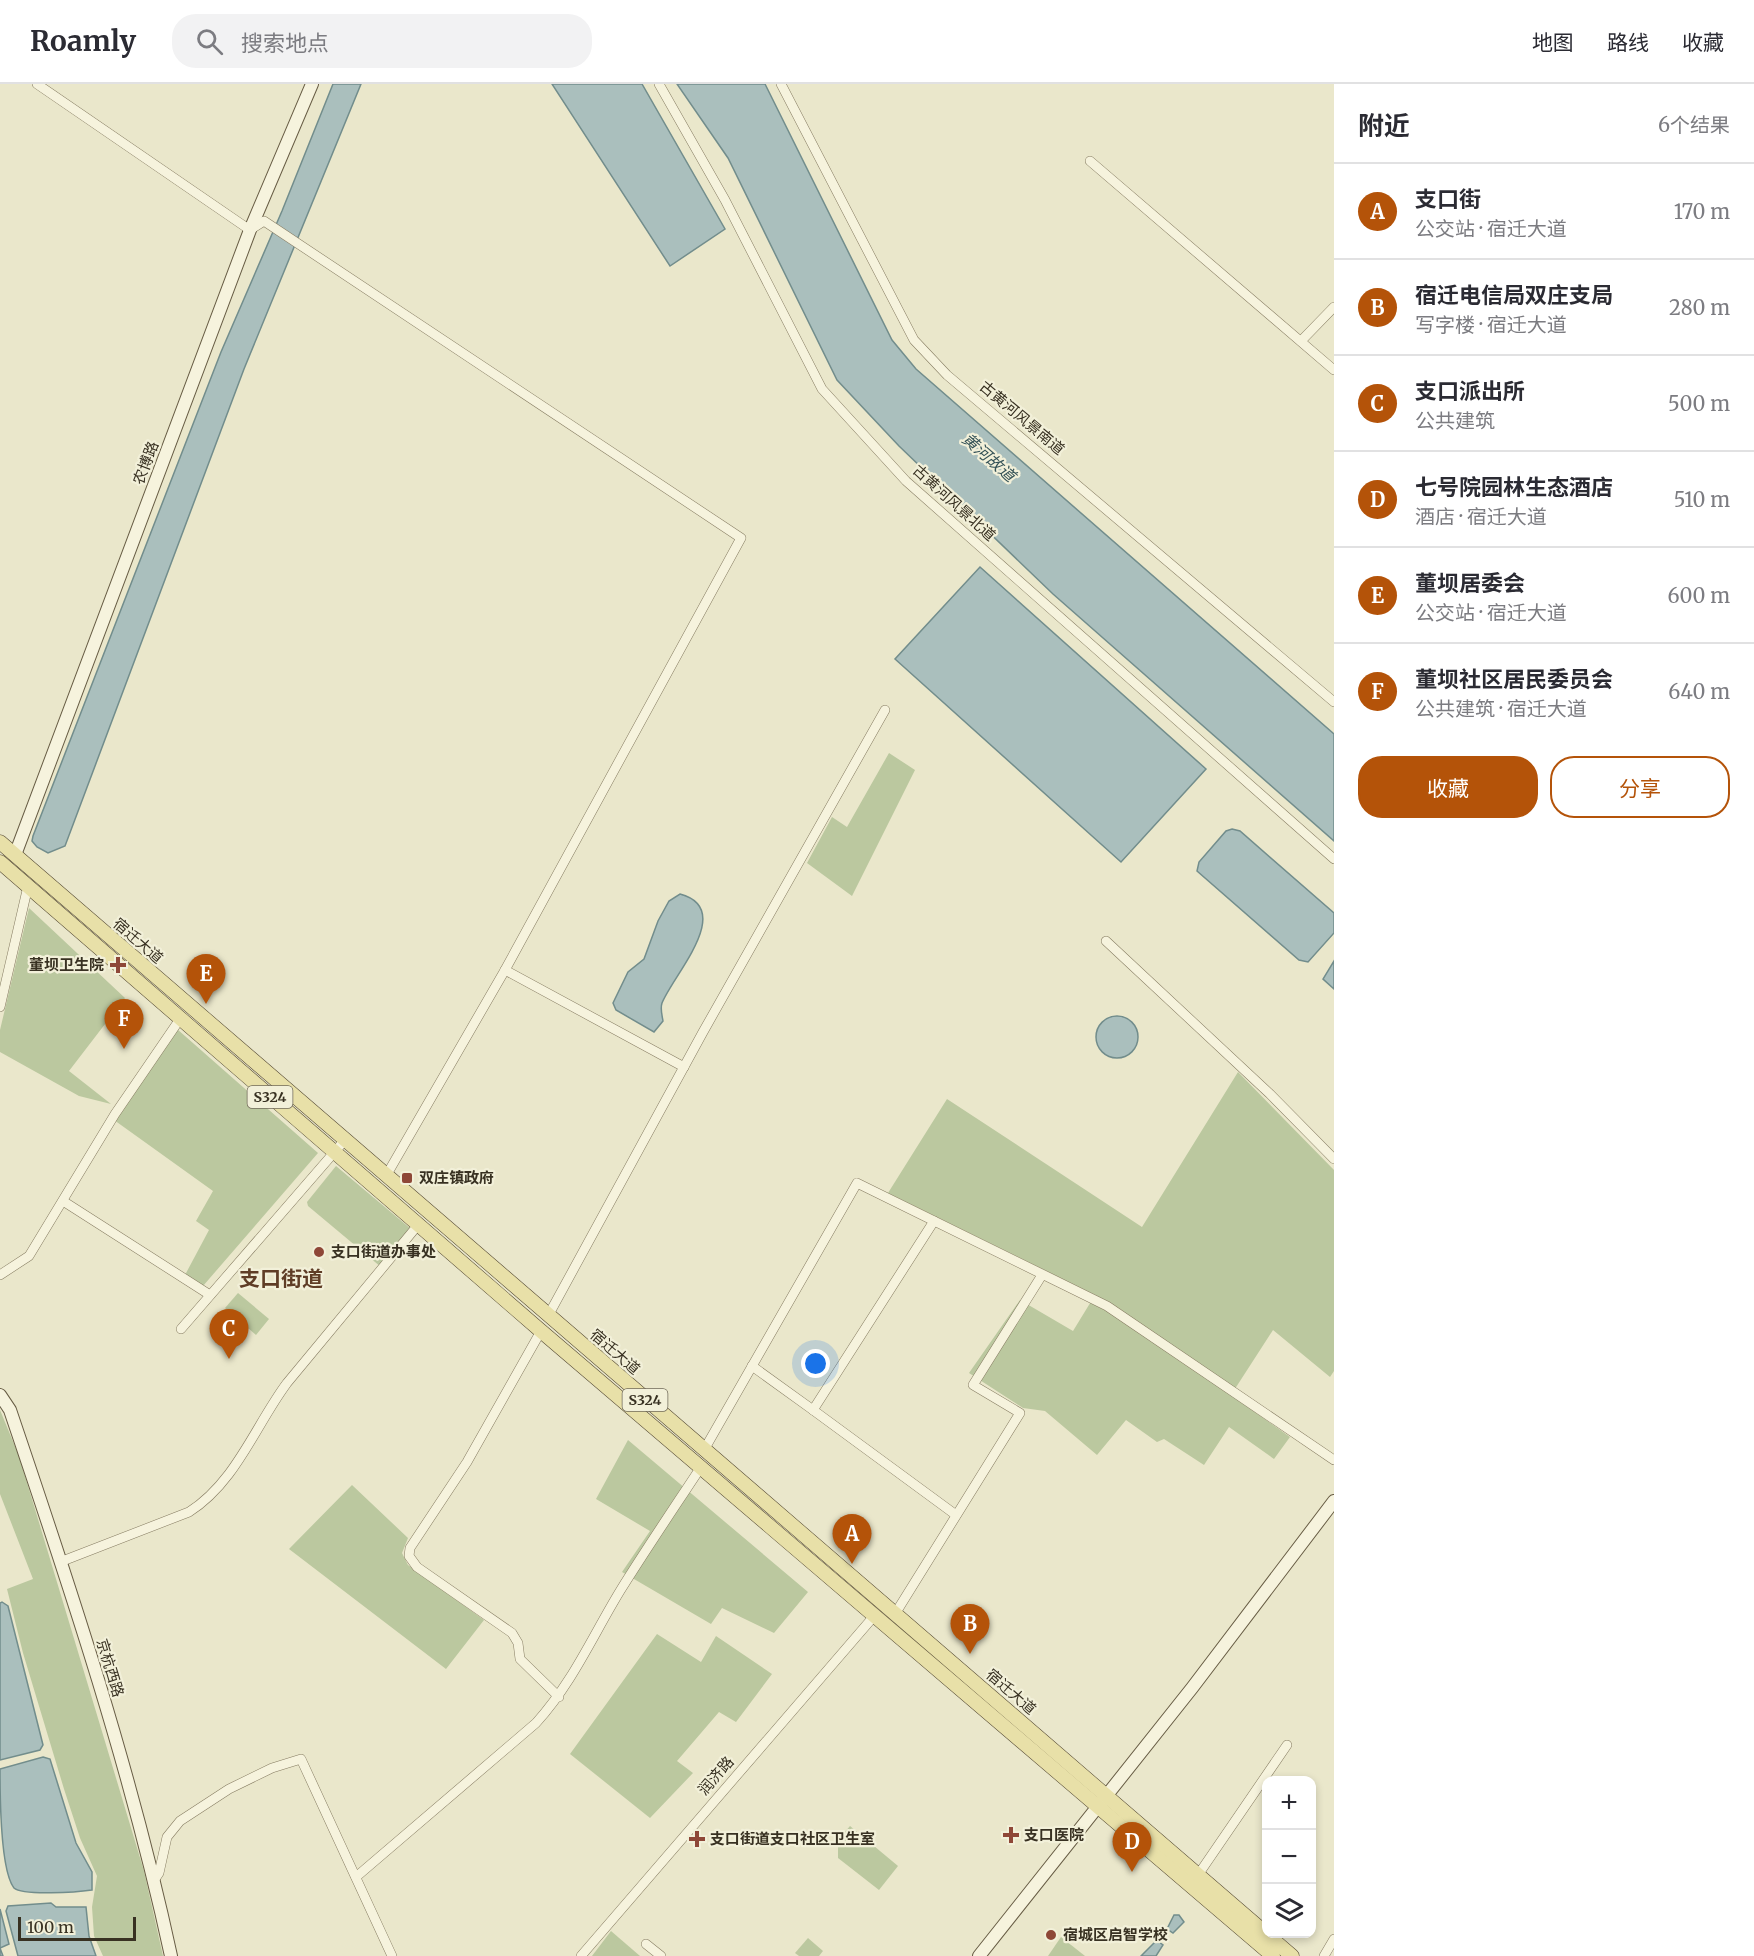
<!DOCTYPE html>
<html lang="zh">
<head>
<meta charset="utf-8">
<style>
	:root { --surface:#fff; --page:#f2f2f3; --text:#2b2b33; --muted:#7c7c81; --line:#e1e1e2; --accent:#b45309 }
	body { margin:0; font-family:Merriweather,"Noto Sans SC",serif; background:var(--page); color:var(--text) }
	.controls { position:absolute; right:18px; bottom:18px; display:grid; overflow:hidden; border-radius:12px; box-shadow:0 3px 9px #0003 }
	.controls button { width:54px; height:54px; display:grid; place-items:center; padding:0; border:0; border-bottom:2px solid var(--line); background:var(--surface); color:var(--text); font:30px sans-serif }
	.scale { position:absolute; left:18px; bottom:15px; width:118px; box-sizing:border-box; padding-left:6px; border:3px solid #383122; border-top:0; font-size:16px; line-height:21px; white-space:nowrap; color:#383122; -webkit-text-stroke:4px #f2f0d9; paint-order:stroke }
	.you { position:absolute; left:816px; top:1280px; width:21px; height:21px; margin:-15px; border:4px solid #fff; border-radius:50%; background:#1a73e8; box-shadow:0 0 0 9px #1a73e833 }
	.badge { display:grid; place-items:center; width:39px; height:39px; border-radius:50%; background:var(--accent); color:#fff; font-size:20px; font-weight:700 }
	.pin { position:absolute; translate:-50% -50px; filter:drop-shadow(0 2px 3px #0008) }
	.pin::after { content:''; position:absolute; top:32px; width:21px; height:18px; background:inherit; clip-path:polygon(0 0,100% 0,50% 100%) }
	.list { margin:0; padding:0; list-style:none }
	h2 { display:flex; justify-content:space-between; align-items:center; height:78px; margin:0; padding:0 24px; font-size:26px }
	h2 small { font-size:20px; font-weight:400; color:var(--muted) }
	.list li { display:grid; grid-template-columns:39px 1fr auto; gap:18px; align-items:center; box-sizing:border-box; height:96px; padding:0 24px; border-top:2px solid var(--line) }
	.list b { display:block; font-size:22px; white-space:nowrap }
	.list p { margin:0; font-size:20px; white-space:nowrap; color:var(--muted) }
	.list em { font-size:20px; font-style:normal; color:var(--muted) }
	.actions { display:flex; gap:12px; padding:18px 24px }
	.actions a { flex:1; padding:14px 0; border:2px solid var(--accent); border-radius:24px; text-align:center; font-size:21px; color:var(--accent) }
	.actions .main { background:var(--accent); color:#fff }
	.icon { flex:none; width:33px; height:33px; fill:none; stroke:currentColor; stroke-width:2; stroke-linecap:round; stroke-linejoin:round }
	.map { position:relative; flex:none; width:1334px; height:1872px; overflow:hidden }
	header { display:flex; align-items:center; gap:36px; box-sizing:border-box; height:84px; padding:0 30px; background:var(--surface); border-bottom:2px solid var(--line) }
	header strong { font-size:28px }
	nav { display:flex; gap:33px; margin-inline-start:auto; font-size:21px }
	.search { width:420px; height:54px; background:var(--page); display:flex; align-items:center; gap:15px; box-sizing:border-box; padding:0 21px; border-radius:24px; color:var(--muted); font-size:22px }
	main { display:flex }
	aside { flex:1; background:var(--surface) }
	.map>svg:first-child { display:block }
	.green { fill:#bbc89f }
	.water { fill:#aabfbd; stroke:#728d8c; stroke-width:1.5 }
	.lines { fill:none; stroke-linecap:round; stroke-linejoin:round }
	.street-casing { stroke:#857b61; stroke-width:10 }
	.secondary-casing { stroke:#675c44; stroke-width:14 }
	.primary-casing { stroke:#544934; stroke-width:15 }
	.street { stroke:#f6f3dd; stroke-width:9 }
	.secondary { stroke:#f6f3dd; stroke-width:12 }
	.primary { stroke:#e8e0a8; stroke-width:14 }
	.poi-dot { fill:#8e4737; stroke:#f2f0d9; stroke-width:2 }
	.labels { text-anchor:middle; stroke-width:4.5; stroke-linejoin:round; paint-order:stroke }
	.shield { fill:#f2f0d9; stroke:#706a59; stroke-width:1.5 }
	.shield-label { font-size:14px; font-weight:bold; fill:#383122 }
	.street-label { font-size:15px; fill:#383122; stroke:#f2f0d9 }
	.poi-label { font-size:15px; font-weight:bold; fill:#383122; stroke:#f2f0d9; text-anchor:start }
	.water-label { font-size:16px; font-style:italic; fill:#335156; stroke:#f2f0d9 }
	.district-label { font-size:21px; font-weight:bold; fill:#5f3d26; stroke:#f2f0d9 }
</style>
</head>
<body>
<header>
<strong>Roamly</strong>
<div class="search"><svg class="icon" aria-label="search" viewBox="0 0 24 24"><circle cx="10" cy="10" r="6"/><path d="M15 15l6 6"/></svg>搜索地点</div>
<nav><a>地图</a><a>路线</a><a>收藏</a></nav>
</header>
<main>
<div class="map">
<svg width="1334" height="1872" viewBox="0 0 1334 1872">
	<rect width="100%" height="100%" fill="#eae7cb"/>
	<g class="green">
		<polygon points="889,669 915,686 852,812 807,779 832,733 847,743"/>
		<polygon points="29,824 125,914 69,987 111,1020 79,1012 0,968 0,946"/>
		<polygon points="177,945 318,1069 203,1202 185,1191 209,1146 196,1137 213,1107 114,1036"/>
		<polygon points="1238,988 1334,1086 1334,1287 1330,1293 1273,1246 1231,1311 1290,1353 1274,1375 1229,1343 1204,1381 1164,1355 1157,1358 1126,1336 1097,1371 1045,1327 1023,1324 969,1289 1020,1216 1073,1247 1095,1211 888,1109 947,1015 1142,1143"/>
		<polygon points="336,1082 411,1145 381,1183 308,1122 307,1118"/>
		<polygon points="238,1209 269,1235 256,1251 225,1224"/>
		<polygon points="0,1326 19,1372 144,1787 163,1872 103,1872 94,1852 92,1823 97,1792 80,1754 64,1705 23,1569 7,1505 33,1495 0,1410"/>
		<polygon points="628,1356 808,1508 774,1549 722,1524 711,1540 622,1488 650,1447 596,1415"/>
		<polygon points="352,1401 408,1454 402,1469 408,1481 484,1536 446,1585 289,1465"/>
		<polygon points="657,1550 701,1578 716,1552 772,1590 736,1638 719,1628 677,1677 693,1689 650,1734 570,1670"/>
		<polygon points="850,1742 898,1782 879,1806 838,1774 838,1756"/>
		<polygon points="611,1847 640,1872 592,1872"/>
		<polygon points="1061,1853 1085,1872 1048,1872"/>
		<polygon points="808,1854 823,1867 819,1872 799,1872 795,1869"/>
	</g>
	<g class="water">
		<polygon points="333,0 361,0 244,285 65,762 48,769 37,763 32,757 33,752 221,268 282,127"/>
		<polygon points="552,0 642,0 725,145 670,182"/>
		<polygon points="677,0 765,0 892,256 916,285 1334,650 1334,757 1053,510 899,362 837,296 728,74"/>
		<polygon points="980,483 1206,685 1121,778 895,575"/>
		<polygon points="1232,745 1240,747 1334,829 1334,849 1308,878 1299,876 1197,787 1199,778 1226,747"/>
		<path d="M680,810c56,15 -7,81 -18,109 -2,6 0,12 1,18l-9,11 -38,-22 -3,-7 15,-31 16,-13 14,-38 11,-20z"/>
		<polygon points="1334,877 1334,905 1323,895"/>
		<circle cx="1117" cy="953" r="21"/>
		<polygon points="2,1518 8,1522 43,1661 40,1666 0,1676 0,1519"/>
		<path d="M43,1673l7,2 26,84 16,29v18c-14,2 -69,6 -78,-2 -14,-18 -14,-93 -14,-119z"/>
		<polygon points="51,1819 56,1823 86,1823 89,1852 96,1872 18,1872 6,1827 8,1822"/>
		<polygon points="0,1825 9,1860 0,1864 3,1872 0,1872"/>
		<polygon points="1174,1831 1179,1831 1184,1838 1173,1849 1167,1845"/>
		<polygon points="1155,1858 1159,1858 1163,1861 1156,1872 1141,1872"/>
	</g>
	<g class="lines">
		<defs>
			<g id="street">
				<polyline points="37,0 250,146 264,137 741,454 505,886 386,1092"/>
				<polyline points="659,0 725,116 822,305 906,397 1334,775"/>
				<polyline points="781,0 914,256 947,291 1334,618"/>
				<polyline points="1090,77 1334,286"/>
				<polyline points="1301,257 1334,223"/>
				<polyline points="1106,857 1270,1010 1334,1075"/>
				<polyline points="505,886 684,983"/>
				<polyline points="0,923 28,802"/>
				<polyline points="63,1117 210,1211"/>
				<polyline points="0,1191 29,1172 115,1030 180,935"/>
				<polyline points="548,1232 703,948 885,626"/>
				<polyline points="181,1245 344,1057"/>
				<polyline points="541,1247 467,1378 410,1464 409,1472 417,1483 512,1549 518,1559 520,1575 559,1613"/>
				<polyline points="752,1282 813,1326 934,1137"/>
				<polyline points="813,1326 956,1431"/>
				<polyline points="704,1366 857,1099 1107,1222 1334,1376"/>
				<path d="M60,1478l129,-50c47,-30 66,-86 98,-129l131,-158"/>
				<polyline points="895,1530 1020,1329 973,1301 1042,1191"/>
				<polyline points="1198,1791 1287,1661"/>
				<path d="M356,1793l180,-154c37,-41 56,-86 84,-132 26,-42 54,-83 81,-124"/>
				<polyline points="155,1795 159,1789 167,1753 180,1737 229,1705 272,1684 301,1675 392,1872"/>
				<polyline points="646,1860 661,1872"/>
				<polyline points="581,1872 875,1531"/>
				<polyline points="1324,1872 1334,1855"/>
			</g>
			<g id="secondary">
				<polyline points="15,771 250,146 312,0"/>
				<path d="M0,1311l10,15c61,180 121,360 161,546"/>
				<polyline points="979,1872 1192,1604 1334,1417"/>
			</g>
			<g id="primary">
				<polyline points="0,758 1292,1872"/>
				<polyline points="0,778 541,1247 1273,1872"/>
			</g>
		</defs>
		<use href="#street" class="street-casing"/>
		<use href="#secondary" class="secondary-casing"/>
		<use href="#primary" class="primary-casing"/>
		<use href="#street" class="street"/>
		<use href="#secondary" class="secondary"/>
		<use href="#primary" class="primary"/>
	</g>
	<g class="poi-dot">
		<path d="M115 872h6v6h6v6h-6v6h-6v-6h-6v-6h6z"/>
		<rect x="401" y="1088" width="12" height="12" rx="3"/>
		<circle cx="319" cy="1168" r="6"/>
		<path d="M1008 1742h6v6h6v6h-6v6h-6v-6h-6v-6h6z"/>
		<path d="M694 1746h6v6h6v6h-6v6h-6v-6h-6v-6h6z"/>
		<circle cx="1051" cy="1851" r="6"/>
	</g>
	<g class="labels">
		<g class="shield">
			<rect x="247.5" y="1002" width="45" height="22" rx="4.5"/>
			<rect x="622.5" y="1305" width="45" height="22" rx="4.5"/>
		</g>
		<g class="shield-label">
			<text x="270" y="1018">S324</text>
			<text x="645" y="1321">S324</text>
		</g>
		<g class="street-label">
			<text transform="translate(1022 334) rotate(40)" y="5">古黄河风景南道</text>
			<text transform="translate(146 379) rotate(-69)" y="5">农博路</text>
			<text transform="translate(954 419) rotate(42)" y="5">古黄河风景北道</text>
			<text transform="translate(138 857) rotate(41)" y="5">宿迁大道</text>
			<text transform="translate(615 1268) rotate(41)" y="5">宿迁大道</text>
			<text transform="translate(110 1584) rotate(73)" y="5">京杭西路</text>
			<text transform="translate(1011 1608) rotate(41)" y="5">宿迁大道</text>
			<text transform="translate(716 1692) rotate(-49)" y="5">润济路</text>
		</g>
		<g class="poi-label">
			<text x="104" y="886" text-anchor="end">董坝卫生院</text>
			<text x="419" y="1099">双庄镇政府</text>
			<text x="331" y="1173">支口街道办事处</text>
			<text x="1024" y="1756">支口医院</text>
			<text x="710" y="1760">支口街道支口社区卫生室</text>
			<text x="1063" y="1856">宿城区启智学校</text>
		</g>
		<g class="water-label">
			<text transform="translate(989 373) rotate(41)" y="6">黄河故道</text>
		</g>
		<g class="district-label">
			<text x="281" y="1202">支口街道</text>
		</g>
	</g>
</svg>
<div class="controls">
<button>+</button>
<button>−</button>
<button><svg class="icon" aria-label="layers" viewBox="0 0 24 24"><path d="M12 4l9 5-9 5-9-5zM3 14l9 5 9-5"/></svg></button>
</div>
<div class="scale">100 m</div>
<div class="you"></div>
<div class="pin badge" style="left:852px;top:1480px">A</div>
<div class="pin badge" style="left:970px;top:1570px">B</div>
<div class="pin badge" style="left:229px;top:1275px">C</div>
<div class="pin badge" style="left:1132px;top:1788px">D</div>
<div class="pin badge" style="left:206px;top:920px">E</div>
<div class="pin badge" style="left:124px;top:965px">F</div>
</div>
<aside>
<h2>附近<small>6个结果</small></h2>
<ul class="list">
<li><span class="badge">A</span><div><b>支口街</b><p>公交站 · 宿迁大道</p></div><em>170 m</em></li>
<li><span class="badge">B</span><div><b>宿迁电信局双庄支局</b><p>写字楼 · 宿迁大道</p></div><em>280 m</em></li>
<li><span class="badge">C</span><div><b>支口派出所</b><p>公共建筑</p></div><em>500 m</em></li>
<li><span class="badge">D</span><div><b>七号院园林生态酒店</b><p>酒店 · 宿迁大道</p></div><em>510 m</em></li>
<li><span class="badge">E</span><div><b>董坝居委会</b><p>公交站 · 宿迁大道</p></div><em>600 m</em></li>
<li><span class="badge">F</span><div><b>董坝社区居民委员会</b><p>公共建筑 · 宿迁大道</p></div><em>640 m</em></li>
</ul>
<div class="actions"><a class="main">收藏</a><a>分享</a></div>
</aside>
</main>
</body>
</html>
